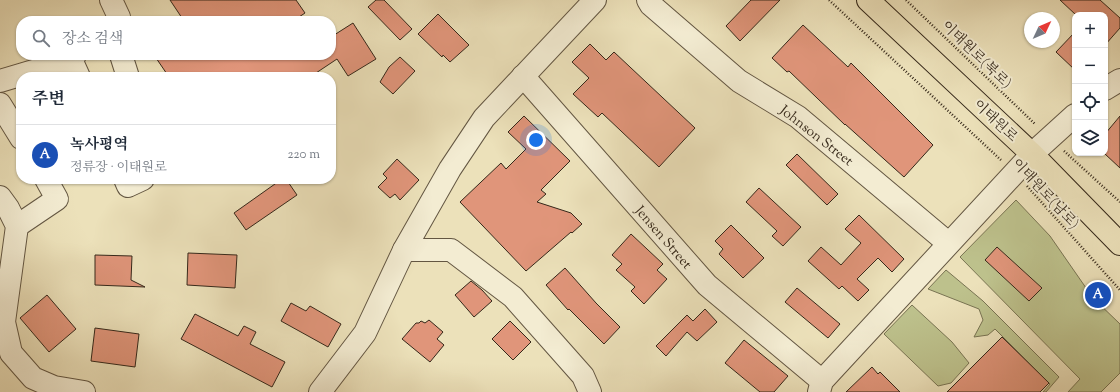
<!DOCTYPE html>
<html lang="ko">
<head>
<meta charset="utf-8">
<style>
	:root { --surface:#fff; --page:#f6f6f7; --text:#1f2937; --muted:#747a83; --line:#e0e1e3; --accent:#ea580c }
	body { margin:0; font-family:"Sorts Mill Goudy","Noto Serif KR",serif; background:var(--page); color:var(--text) }
	.controls { position:absolute; right:12px; top:12px; display:grid; overflow:hidden; border-radius:8px; box-shadow:0 1px 3px #0004 }
	.controls button { width:36px; height:36px; display:grid; place-items:center; padding:0; border:0; border-bottom:1px solid var(--line); background:var(--surface); color:var(--text); font:20px sans-serif }
	.compass { position:absolute; left:1024px; top:12px; width:36px; height:36px; border-radius:50%; background:var(--surface); box-shadow:0 1px 3px #0004; rotate:46deg }
	.you { position:absolute; left:536px; top:140px; width:14px; height:14px; margin:-10px; border:3px solid #fff; border-radius:50%; background:#1a73e8; box-shadow:0 0 0 6px #1a73e833 }
	.badge { display:grid; place-items:center; width:26px; height:26px; border-radius:50%; background:var(--accent); color:#fff; font-size:13px; font-weight:700 }
	.pin { position:absolute; translate:-50% -50%; border:2px solid #fff; box-shadow:0 1px 4px #0006 }
	.list { margin:0; padding:0; list-style:none }
	h2 { display:flex; justify-content:space-between; align-items:center; height:52px; margin:0; padding:0 16px; font-size:17px }
	h2 small { font-size:13px; font-weight:400; color:var(--muted) }
	.list li { display:grid; grid-template-columns:26px 1fr auto; gap:12px; align-items:center; box-sizing:border-box; height:60px; padding:0 16px; border-top:1px solid var(--line) }
	.list b { display:block; font-size:15px; white-space:nowrap }
	.list p { margin:0; font-size:13px; white-space:nowrap; color:var(--muted) }
	.list em { font-size:13px; font-style:normal; color:var(--muted) }
	.icon { flex:none; width:22px; height:22px; fill:none; stroke:currentColor; stroke-width:2; stroke-linecap:round; stroke-linejoin:round }
	.map { position:relative; flex:none; width:1120px; height:392px; overflow:hidden }
	.search { position:absolute; background:var(--surface); box-shadow:0 1px 3px #0004; left:16px; top:16px; width:320px; height:44px; display:flex; align-items:center; gap:10px; box-sizing:border-box; padding:0 14px; border-radius:16px; color:var(--muted); font-size:15px }
	.panel { position:absolute; background:var(--surface); box-shadow:0 1px 3px #0004; left:16px; top:72px; width:320px; height:112px; border-radius:16px }
	.map>svg:first-child { display:block }
	.green { fill:#bdc18c; stroke:#797453 }
	.building { fill:#e0957a; stroke:#35281a }
	.lines { fill:none; stroke-linecap:round; stroke-linejoin:round }
	.minor-casing { stroke:#635642; stroke-width:24 }
	.major-casing { stroke:#35281a; stroke-width:24 }
	.path { stroke:#35281a; stroke-width:2.5; stroke-dasharray:1 2; stroke-linecap:butt }
	.minor { stroke:#f3ecd2; stroke-width:22 }
	.major { stroke:#ece1ba; stroke-width:22 }
	.labels { text-anchor:middle; stroke-width:4; stroke-linejoin:round; paint-order:stroke }
	.street-label { font-size:14px; fill:#35281a; stroke:#f3ecd2 }
</style>
</head>
<body>
<div class="map">
<svg width="1120" height="392" viewBox="0 0 1120 392">
	<rect width="100%" height="100%" fill="#ece1ba"/>
	<filter id="stains"><feTurbulence type="fractalNoise" baseFrequency=".005" numOctaves="4"/><feColorMatrix values="0 0 0 0 .2 0 0 0 0 .09 0 0 0 0 .02 0 0 0 .5 -.17"/></filter>
	<radialGradient id="worn" r=".72"><stop offset=".6" stop-color="#630" stop-opacity="0"/><stop offset="1" stop-color="#630" stop-opacity=".3"/></radialGradient>
	<g class="green">
		<polygon points="1016,200 1050,236 1093,298 1120,324 1120,373 1101,392 1068,392 1080,379 960,257"/>
		<polygon points="946,270 983,301 1059,377 1046,392 1043,392 1050,384 995,329 988,335 974,337 983,320 979,309 928,289"/>
		<polygon points="912,305 952,342 969,363 951,383 938,386 884,334"/>
	</g>
	<g class="building">
		<polygon points="170,0 296,0 305,13 293,21 184,21"/>
		<polygon points="376,0 384,0 412,29 400,40 368,7"/>
		<polygon points="751,0 780,0 740,41 726,26"/>
		<polygon points="1060,0 1100,0 1120,18 1120,28 1105,45 1105,15 1076,15"/>
		<polygon points="438,14 469,45 450,62 443,55 442,57 418,34"/>
		<polygon points="353,23 376,59 348,76 337,59 310,77 169,77 154,55 331,55 331,37"/>
		<polygon points="803,25 848,67 851,63 933,145 904,177 845,124 845,125 789,71 787,72 772,58"/>
		<polygon points="1075,32 1075,70 1056,52"/>
		<polygon points="590,44 606,60 614,52 695,128 659,167 602,113 598,117 573,94 589,78 572,62"/>
		<polygon points="400,57 415,71 393,94 380,82 389,67"/>
		<polygon points="524,116 570,161 541,190 546,194 537,202 571,213 582,224 572,233 571,232 526,271 460,202 501,163 506,169 526,149 508,132"/>
		<polygon points="1120,116 1120,168 1105,154 1105,134"/>
		<polygon points="797,154 838,194 827,205 786,165"/>
		<polygon points="397,159 419,180 400,200 395,194 390,198 378,187 387,178 383,174"/>
		<polygon points="282,179 286,179 297,195 246,230 234,213"/>
		<polygon points="759,188 801,227 783,246 772,236 777,231 746,202"/>
		<polygon points="859,215 904,259 892,272 878,258 857,279 869,290 858,301 842,286 839,289 808,261 821,247 841,265 861,243 845,229"/>
		<polygon points="731,225 764,258 743,278 719,254 723,249 715,241"/>
		<polygon points="631,234 663,264 657,270 667,279 644,304 631,291 635,287 616,270 622,264 612,255"/>
		<polygon points="997,247 1042,288 1029,301 985,260"/>
		<polygon points="188,253 237,255 235,288 187,285"/>
		<polygon points="95,255 132,256 131,280 145,287 95,285"/>
		<polygon points="565,268 596,303 620,327 604,344 569,309 568,310 546,285"/>
		<polygon points="471,281 482,290 492,301 474,317 455,295"/>
		<polygon points="797,288 840,324 828,338 785,302"/>
		<polygon points="47,295 76,329 49,352 20,318"/>
		<polygon points="291,303 306,311 310,306 341,324 328,347 281,321"/>
		<polygon points="705,309 717,322 697,341 687,332 666,356 656,346 687,315 693,321"/>
		<polygon points="195,314 238,336 244,326 256,332 250,344 285,362 272,387 181,339"/>
		<polygon points="429,320 443,332 437,339 444,345 430,362 402,339 416,323 419,323 421,321 425,323"/>
		<polygon points="510,321 531,342 513,360 492,339"/>
		<polygon points="95,328 139,334 135,367 91,361"/>
		<polygon points="1002,337 1049,383 1040,392 947,392"/>
		<polygon points="744,340 788,376 774,392 760,392 725,363"/>
		<polygon points="872,367 878,374 880,372 900,392 846,392"/>
	</g>
	<g class="lines">
		<defs>
			<g id="minor">
				<polyline points="111,0 119,17 118,21"/>
				<polyline points="648,0 651,5 739,81 798,117 948,243"/>
				<polyline points="121,55 128,77"/>
				<polyline points="70,57 79,77"/>
				<polyline points="523,76 707,285 822,381"/>
				<polyline points="0,81 57,64 75,55"/>
				<polyline points="1105,89 1120,80"/>
				<polyline points="0,104 21,138"/>
				<polyline points="125,179 128,186 143,179"/>
				<polyline points="0,197 8,208 17,226 4,322 11,353 33,378 54,387 84,392"/>
				<polyline points="17,226 57,199 46,179"/>
				<polyline points="404,250 451,250 513,297 583,376 590,392"/>
				<polyline points="320,392 365,333 404,250 450,169 484,118 595,0"/>
				<polyline points="819,392 822,381 1032,154 1075,115"/>
			</g>
			<polyline id="major" points="868,0 1032,154 1120,244"/>
		</defs>
		<use href="#minor" class="minor-casing"/>
		<use href="#major" class="major-casing"/>
		<g class="path">
			<polyline points="829,0 1001,160"/>
			<polyline points="906,0 1035,124"/>
			<polyline points="1064,151 1120,202"/>
			<polyline points="1027,186 1120,290"/>
		</g>
		<use href="#minor" class="minor"/>
		<use href="#major" class="major"/>
	</g>
	<g class="labels">
		<g class="street-label">
			<text transform="translate(977 54) rotate(44)" y="5">이태원로(북로)</text>
			<text transform="translate(996 120) rotate(43)" y="5">이태원로</text>
			<text transform="translate(817 135) rotate(38)" y="5">Johnson Street</text>
			<text transform="translate(1046 193) rotate(47)" y="5">이태원로(남로)</text>
			<text transform="translate(664 237) rotate(49)" y="5">Jensen Street</text>
		</g>
	</g>
	<rect width="100%" height="100%" filter="url(#stains)"/>
	<rect width="100%" height="100%" fill="url(#worn)"/>
</svg>
<div class="controls">
<button>+</button>
<button>−</button>
<button><svg class="icon" aria-label="locate" viewBox="0 0 24 24"><circle cx="12" cy="12" r="6"/><path d="M12 2v4M12 18v4M2 12h4M18 12h4"/></svg></button>
<button><svg class="icon" aria-label="layers" viewBox="0 0 24 24"><path d="M12 4l9 5-9 5-9-5zM3 14l9 5 9-5"/></svg></button>
</div>
<svg class="compass" viewBox="-18 -18 36 36"><path d="M0-13l5 13h-10z" fill="#e53935"/><path d="M0 13l5-13h-10z" fill="#747a83"/></svg>
<div class="you"></div>
<div class="pin badge" style="left:1098px;top:295px;background:#1a4fb4">A</div>
<div class="search"><svg class="icon" aria-label="search" viewBox="0 0 24 24"><circle cx="10" cy="10" r="6"/><path d="M15 15l6 6"/></svg>장소 검색</div>
<section class="panel">
<h2>주변<small></small></h2>
<ul class="list">
<li><span class="badge" style="background:#1a4fb4">A</span><div><b>녹사평역</b><p>정류장 · 이태원로</p></div><em>220 m</em></li>
</ul>
</section>
</div>
</body>
</html>
